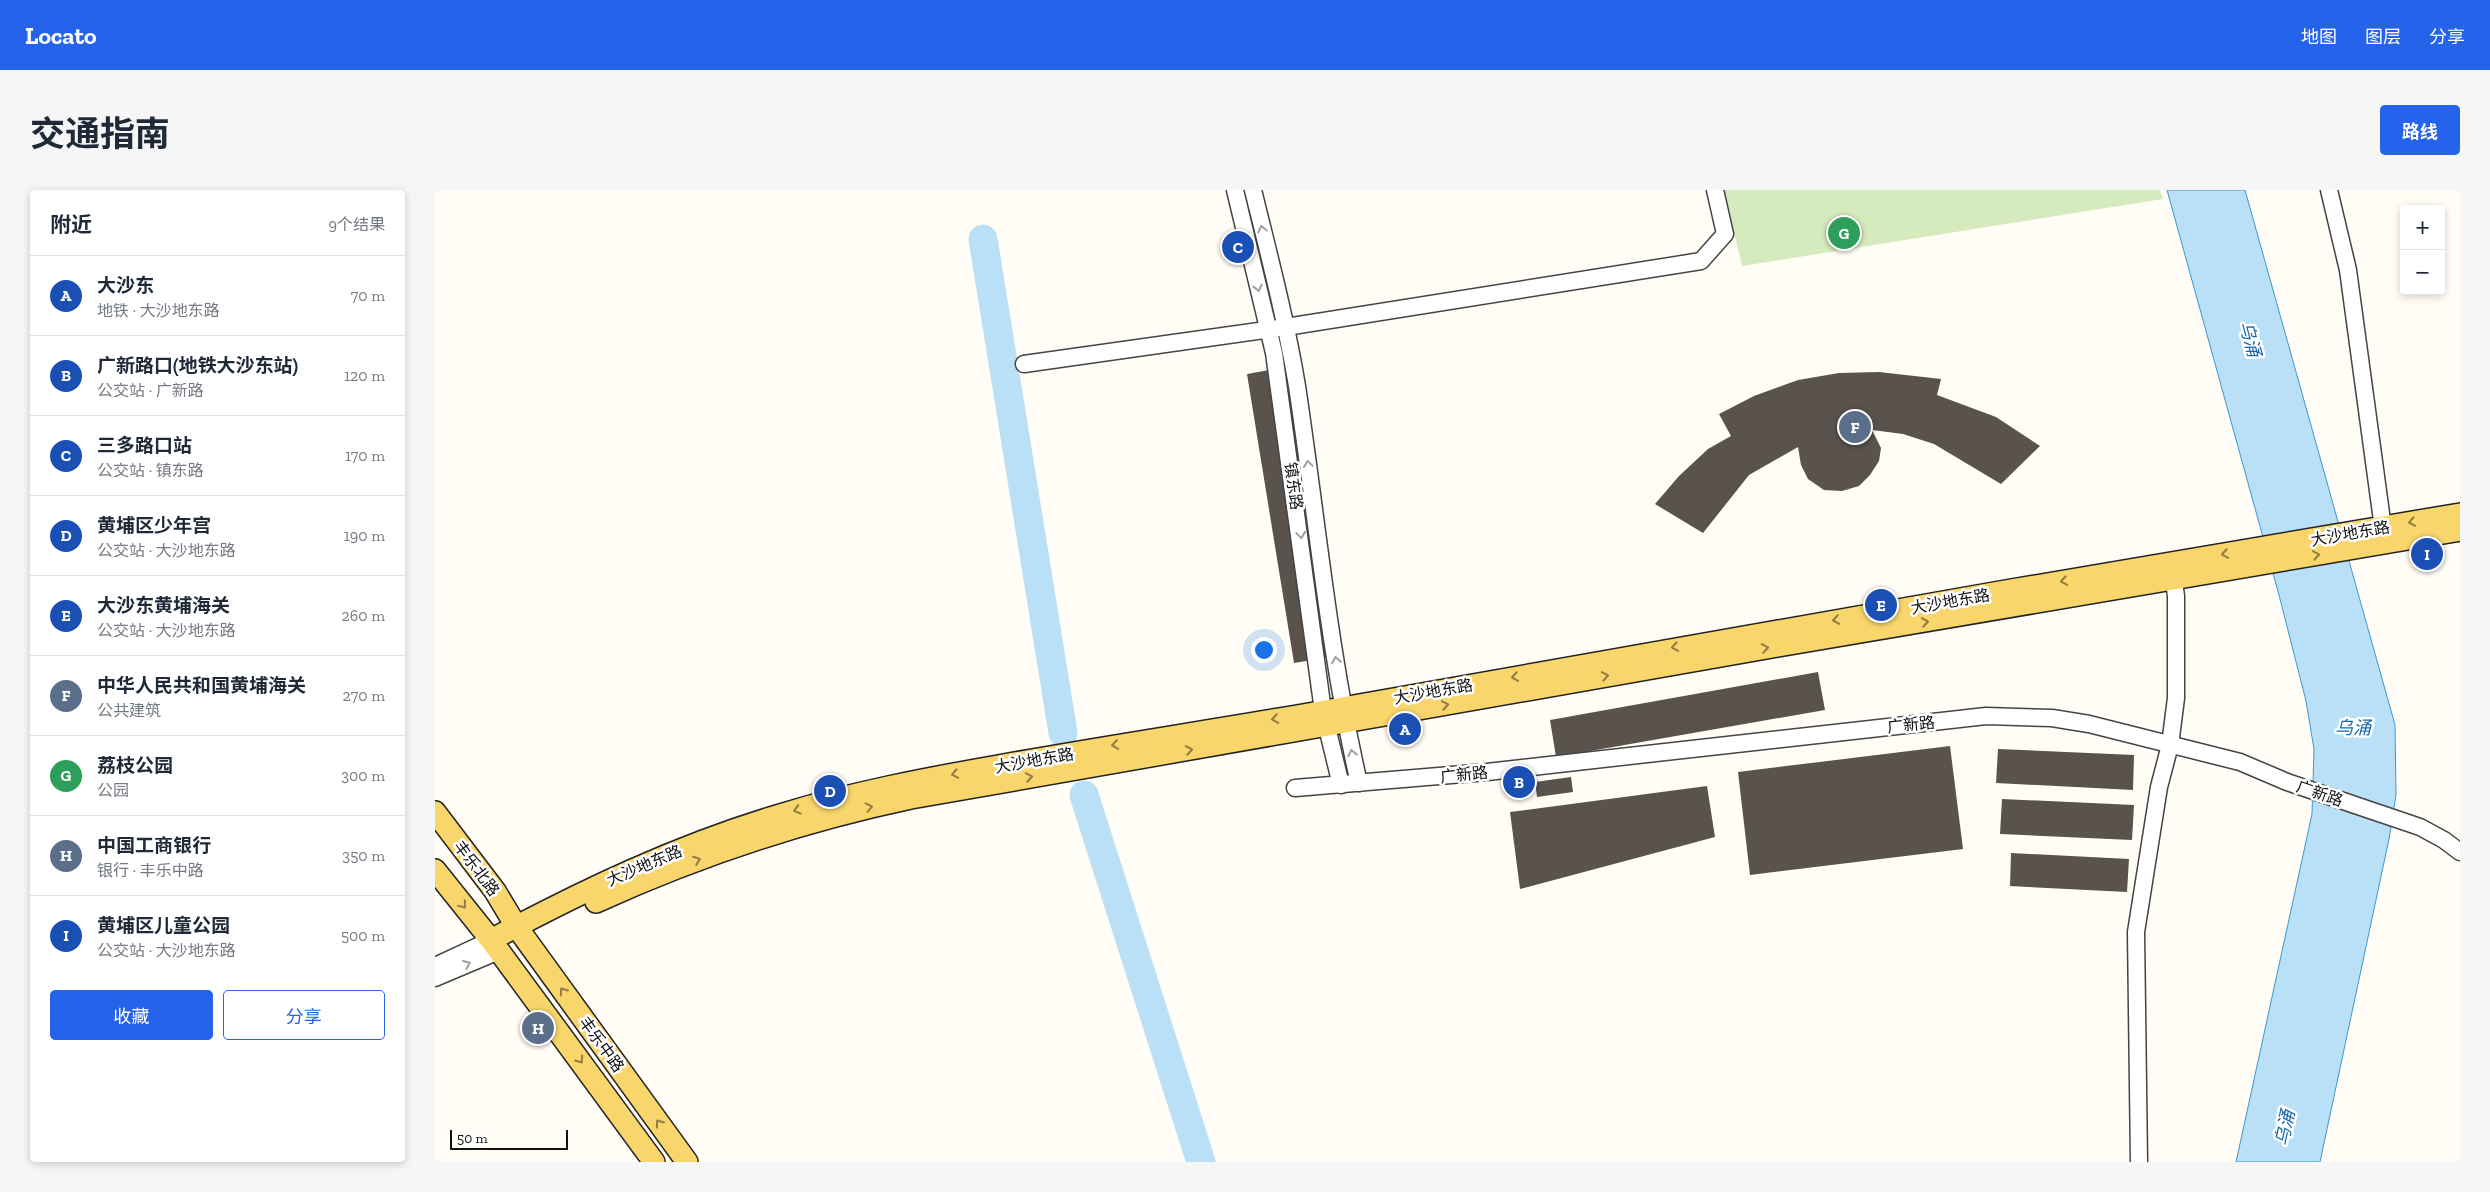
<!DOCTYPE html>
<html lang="zh">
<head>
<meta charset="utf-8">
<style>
	:root { --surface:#fff; --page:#f6f6f7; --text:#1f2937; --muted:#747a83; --line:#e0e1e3; --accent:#2563eb }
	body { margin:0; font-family:"Zilla Slab","Noto Sans SC",serif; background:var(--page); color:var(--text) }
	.controls { position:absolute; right:15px; top:15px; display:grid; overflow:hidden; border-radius:5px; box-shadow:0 2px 8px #0003 }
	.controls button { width:45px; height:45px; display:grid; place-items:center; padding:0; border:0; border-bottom:1px solid var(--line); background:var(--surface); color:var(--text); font:25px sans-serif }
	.scale { position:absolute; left:15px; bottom:12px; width:118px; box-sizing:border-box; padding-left:5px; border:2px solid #111; border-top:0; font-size:14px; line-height:18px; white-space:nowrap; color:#111; -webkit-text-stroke:4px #fff; paint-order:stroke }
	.you { position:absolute; left:828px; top:459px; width:18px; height:18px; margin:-12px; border:4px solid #fff; border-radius:50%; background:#1a73e8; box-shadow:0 0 0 8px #1a73e833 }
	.badge { display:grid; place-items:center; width:32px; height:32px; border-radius:50%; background:var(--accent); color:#fff; font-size:16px; font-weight:700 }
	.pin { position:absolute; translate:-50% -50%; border:2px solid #fff; box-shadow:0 1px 5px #0006 }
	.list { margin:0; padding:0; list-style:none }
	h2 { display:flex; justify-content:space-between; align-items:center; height:65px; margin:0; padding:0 20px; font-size:21px }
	h2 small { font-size:16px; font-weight:400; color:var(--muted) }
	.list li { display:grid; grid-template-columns:32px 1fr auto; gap:15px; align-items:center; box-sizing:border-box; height:80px; padding:0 20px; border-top:1px solid var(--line) }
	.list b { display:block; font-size:19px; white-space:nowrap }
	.list p { margin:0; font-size:16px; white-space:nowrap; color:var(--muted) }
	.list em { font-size:16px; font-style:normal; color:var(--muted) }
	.actions { display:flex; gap:10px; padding:15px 20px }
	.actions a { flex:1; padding:11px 0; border:1px solid var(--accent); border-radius:5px; text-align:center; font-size:18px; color:var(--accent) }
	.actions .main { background:var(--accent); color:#fff }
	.map { position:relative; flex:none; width:2025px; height:972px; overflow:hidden; border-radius:5px }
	header { display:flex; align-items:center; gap:30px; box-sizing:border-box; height:70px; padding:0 25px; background:var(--accent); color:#fff }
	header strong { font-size:24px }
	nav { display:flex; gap:28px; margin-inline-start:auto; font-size:18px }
	.intro { display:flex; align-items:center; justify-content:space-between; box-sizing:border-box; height:120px; padding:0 30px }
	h1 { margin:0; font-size:35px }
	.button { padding:12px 22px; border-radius:5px; background:var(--accent); color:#fff; font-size:18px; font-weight:700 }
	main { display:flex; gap:30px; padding:0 30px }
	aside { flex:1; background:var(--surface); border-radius:5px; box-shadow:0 2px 8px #0003 }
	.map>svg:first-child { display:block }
	.green { fill:#d5ebbd }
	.water { fill:#b9e0f7; stroke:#3f96cf }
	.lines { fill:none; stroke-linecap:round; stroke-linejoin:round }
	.river { stroke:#b9e0f7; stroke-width:29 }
	.building { fill:#5a524d }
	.minor-casing { stroke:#444; stroke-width:19 }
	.major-casing { stroke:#222; stroke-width:24 }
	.minor { stroke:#fff; stroke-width:16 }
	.major { stroke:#f9d66b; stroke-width:21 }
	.oneway { stroke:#a0a0a0 }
	.oneway2 { stroke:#917d42 }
	.labels { text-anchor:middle; stroke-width:5; stroke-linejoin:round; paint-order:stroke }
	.street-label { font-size:16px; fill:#111; stroke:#fff }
	.water-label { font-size:18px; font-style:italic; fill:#1768a6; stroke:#fff }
</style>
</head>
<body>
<header>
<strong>Locato</strong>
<nav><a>地图</a><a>图层</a><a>分享</a></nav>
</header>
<div class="intro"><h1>交通指南</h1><a class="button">路线</a></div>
<main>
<aside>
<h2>附近<small>9个结果</small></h2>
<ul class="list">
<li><span class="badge" style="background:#1a4fb4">A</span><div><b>大沙东</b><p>地铁 · 大沙地东路</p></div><em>70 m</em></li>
<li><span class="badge" style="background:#1a4fb4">B</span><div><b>广新路口(地铁大沙东站)</b><p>公交站 · 广新路</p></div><em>120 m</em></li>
<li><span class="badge" style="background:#1a4fb4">C</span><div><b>三多路口站</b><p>公交站 · 镇东路</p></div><em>170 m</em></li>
<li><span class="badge" style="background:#1a4fb4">D</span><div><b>黄埔区少年宫</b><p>公交站 · 大沙地东路</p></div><em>190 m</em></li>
<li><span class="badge" style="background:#1a4fb4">E</span><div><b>大沙东黄埔海关</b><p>公交站 · 大沙地东路</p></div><em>260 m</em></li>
<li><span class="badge" style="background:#5c6f8a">F</span><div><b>中华人民共和国黄埔海关</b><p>公共建筑</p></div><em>270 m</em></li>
<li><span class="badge" style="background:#2e9e5b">G</span><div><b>荔枝公园</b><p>公园</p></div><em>300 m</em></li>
<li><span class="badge" style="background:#5c6f8a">H</span><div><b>中国工商银行</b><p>银行 · 丰乐中路</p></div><em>350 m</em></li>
<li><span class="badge" style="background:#1a4fb4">I</span><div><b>黄埔区儿童公园</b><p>公交站 · 大沙地东路</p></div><em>500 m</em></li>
</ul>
<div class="actions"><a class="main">收藏</a><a>分享</a></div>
</aside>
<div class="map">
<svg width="2025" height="972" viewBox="0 0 2025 972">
	<rect width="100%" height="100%" fill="#fffdf5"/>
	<polygon class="green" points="1289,0 1725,0 1728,9 1307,76"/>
	<polygon class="water" points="1732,0 1810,0 1960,535 1961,605 1954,649 1885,972 1801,972 1877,624 1879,559 1871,511 1844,405"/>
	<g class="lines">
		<g class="river">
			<polyline points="548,49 628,543"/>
			<polyline points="649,605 766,972"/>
		</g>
	</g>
	<g class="building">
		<polygon points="851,177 901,466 859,473 812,184"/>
		<polygon points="1444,182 1506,189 1502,205 1561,227 1605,256 1566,294 1499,254 1468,244 1437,240 1446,258 1444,271 1435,285 1424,296 1407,301 1389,300 1373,289 1366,275 1363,257 1314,285 1268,343 1220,314 1244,286 1273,259 1296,246 1284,224 1319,206 1363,190 1404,183"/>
		<polygon points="1383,482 1390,520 1121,567 1115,530"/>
		<polygon points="1515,556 1528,659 1315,685 1303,582"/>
		<polygon points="1563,559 1699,565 1698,600 1561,593"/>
		<polygon points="1136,587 1138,602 1102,607 1100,592"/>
		<polygon points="1272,596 1280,647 1085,699 1075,622"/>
		<polygon points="1567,609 1699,615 1697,650 1565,644"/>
		<polygon points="1576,663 1694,669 1692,702 1575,696"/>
	</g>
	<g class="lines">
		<defs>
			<g id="minor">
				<polyline points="800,0 839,163 888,521 906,595"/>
				<path d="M818,0c16,65 33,130 44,196 20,133 32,267 62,397"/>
				<polyline points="1894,0 1913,80 1948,338"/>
				<polyline points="589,174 851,137 1266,71 1290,44 1280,0"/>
				<polyline points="860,598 1052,582 1551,526 1617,528 1654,534 1805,572 1852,592 1985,637 2009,650 2025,662"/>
				<polyline points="0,776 56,750"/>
				<polyline points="0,788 64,761"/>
				<polyline points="1704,972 1701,742 1724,597 1735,555 1741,508 1741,406 1737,378"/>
			</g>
			<g id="major">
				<polyline points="0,622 60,701 81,736 252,972"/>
				<polyline points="0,680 56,750 219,972"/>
				<path d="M161,712c101,-46 206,-81 315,-104l867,-152 682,-116"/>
				<path d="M56,750c93,-50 188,-95 289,-125 71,-22 144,-36 218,-49 116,-21 234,-38 350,-59 370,-67 741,-131 1112,-193"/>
			</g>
		</defs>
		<use href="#minor" class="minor-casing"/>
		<use href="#major" class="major-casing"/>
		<use href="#minor" class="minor"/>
		<use href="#major" class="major"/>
	</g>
	<defs><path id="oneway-chevron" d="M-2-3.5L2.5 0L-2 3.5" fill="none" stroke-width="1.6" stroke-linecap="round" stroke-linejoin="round" transform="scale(1.25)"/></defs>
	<g class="oneway">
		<use href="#oneway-chevron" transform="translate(827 39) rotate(-103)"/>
		<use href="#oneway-chevron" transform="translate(823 98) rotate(77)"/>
		<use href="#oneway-chevron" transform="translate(873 274) rotate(-98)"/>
		<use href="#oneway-chevron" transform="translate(866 345) rotate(82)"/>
		<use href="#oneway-chevron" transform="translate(901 470) rotate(-99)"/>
		<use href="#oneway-chevron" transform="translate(917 563) rotate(-102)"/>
		<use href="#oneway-chevron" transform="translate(32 774) rotate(-23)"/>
	</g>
	<g class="oneway2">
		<use href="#oneway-chevron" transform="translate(1977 332) rotate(169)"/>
		<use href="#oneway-chevron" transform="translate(1790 364) rotate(170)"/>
		<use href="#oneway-chevron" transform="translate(1881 365) rotate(-10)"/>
		<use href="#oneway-chevron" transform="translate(1629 391) rotate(170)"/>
		<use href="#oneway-chevron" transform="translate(1401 430) rotate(171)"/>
		<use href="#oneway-chevron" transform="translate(1490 432) rotate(-9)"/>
		<use href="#oneway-chevron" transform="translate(1240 457) rotate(170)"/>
		<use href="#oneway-chevron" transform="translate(1330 458) rotate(-10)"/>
		<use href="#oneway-chevron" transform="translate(1170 486) rotate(-10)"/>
		<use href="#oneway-chevron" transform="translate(1080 487) rotate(170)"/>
		<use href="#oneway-chevron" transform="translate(1010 515) rotate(-10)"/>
		<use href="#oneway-chevron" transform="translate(840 529) rotate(171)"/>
		<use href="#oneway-chevron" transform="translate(680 555) rotate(171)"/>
		<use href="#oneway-chevron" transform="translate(754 560) rotate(-10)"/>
		<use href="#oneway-chevron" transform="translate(520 584) rotate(169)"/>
		<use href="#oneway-chevron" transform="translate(594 587) rotate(-10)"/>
		<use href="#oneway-chevron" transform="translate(434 617) rotate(-13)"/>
		<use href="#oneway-chevron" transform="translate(362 620) rotate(164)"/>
		<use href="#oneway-chevron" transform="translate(262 670) rotate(-21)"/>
		<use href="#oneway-chevron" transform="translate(28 715) rotate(51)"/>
		<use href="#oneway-chevron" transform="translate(128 801) rotate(-125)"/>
		<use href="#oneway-chevron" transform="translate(145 870) rotate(54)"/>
		<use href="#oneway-chevron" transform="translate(224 933) rotate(-126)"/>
	</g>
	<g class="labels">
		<g class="street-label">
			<text transform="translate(859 296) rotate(82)" y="6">镇东路</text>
			<text transform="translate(1915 343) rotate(-10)" y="6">大沙地东路</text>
			<text transform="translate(1515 411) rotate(-10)" y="6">大沙地东路</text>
			<text transform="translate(998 501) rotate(-10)" y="6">大沙地东路</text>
			<text transform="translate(1476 534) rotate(-6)" y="6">广新路</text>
			<text transform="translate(599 570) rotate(-10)" y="6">大沙地东路</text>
			<text transform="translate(1029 584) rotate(-6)" y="6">广新路</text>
			<text transform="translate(1885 603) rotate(19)" y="6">广新路</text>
			<text transform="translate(209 675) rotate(-23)" y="6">大沙地东路</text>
			<text transform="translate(42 678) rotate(53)" y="6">丰乐北路</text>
			<text transform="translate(167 854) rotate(54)" y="6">丰乐中路</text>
		</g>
		<g class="water-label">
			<text transform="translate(1815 149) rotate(75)" y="6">乌涌</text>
			<text x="1918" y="544">乌涌</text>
			<text transform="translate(1850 938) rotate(-78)" y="6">乌涌</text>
		</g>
	</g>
</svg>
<div class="controls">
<button>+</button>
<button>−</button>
</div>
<div class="scale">50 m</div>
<div class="you"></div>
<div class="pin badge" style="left:970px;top:539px;background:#1a4fb4">A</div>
<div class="pin badge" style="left:1084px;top:592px;background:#1a4fb4">B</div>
<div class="pin badge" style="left:803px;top:57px;background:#1a4fb4">C</div>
<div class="pin badge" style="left:395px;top:601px;background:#1a4fb4">D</div>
<div class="pin badge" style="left:1446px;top:415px;background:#1a4fb4">E</div>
<div class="pin badge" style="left:1420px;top:237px;background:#5c6f8a">F</div>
<div class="pin badge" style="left:1409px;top:43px;background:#2e9e5b">G</div>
<div class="pin badge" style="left:103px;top:838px;background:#5c6f8a">H</div>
<div class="pin badge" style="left:1992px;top:364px;background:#1a4fb4">I</div>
</div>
</main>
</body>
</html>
